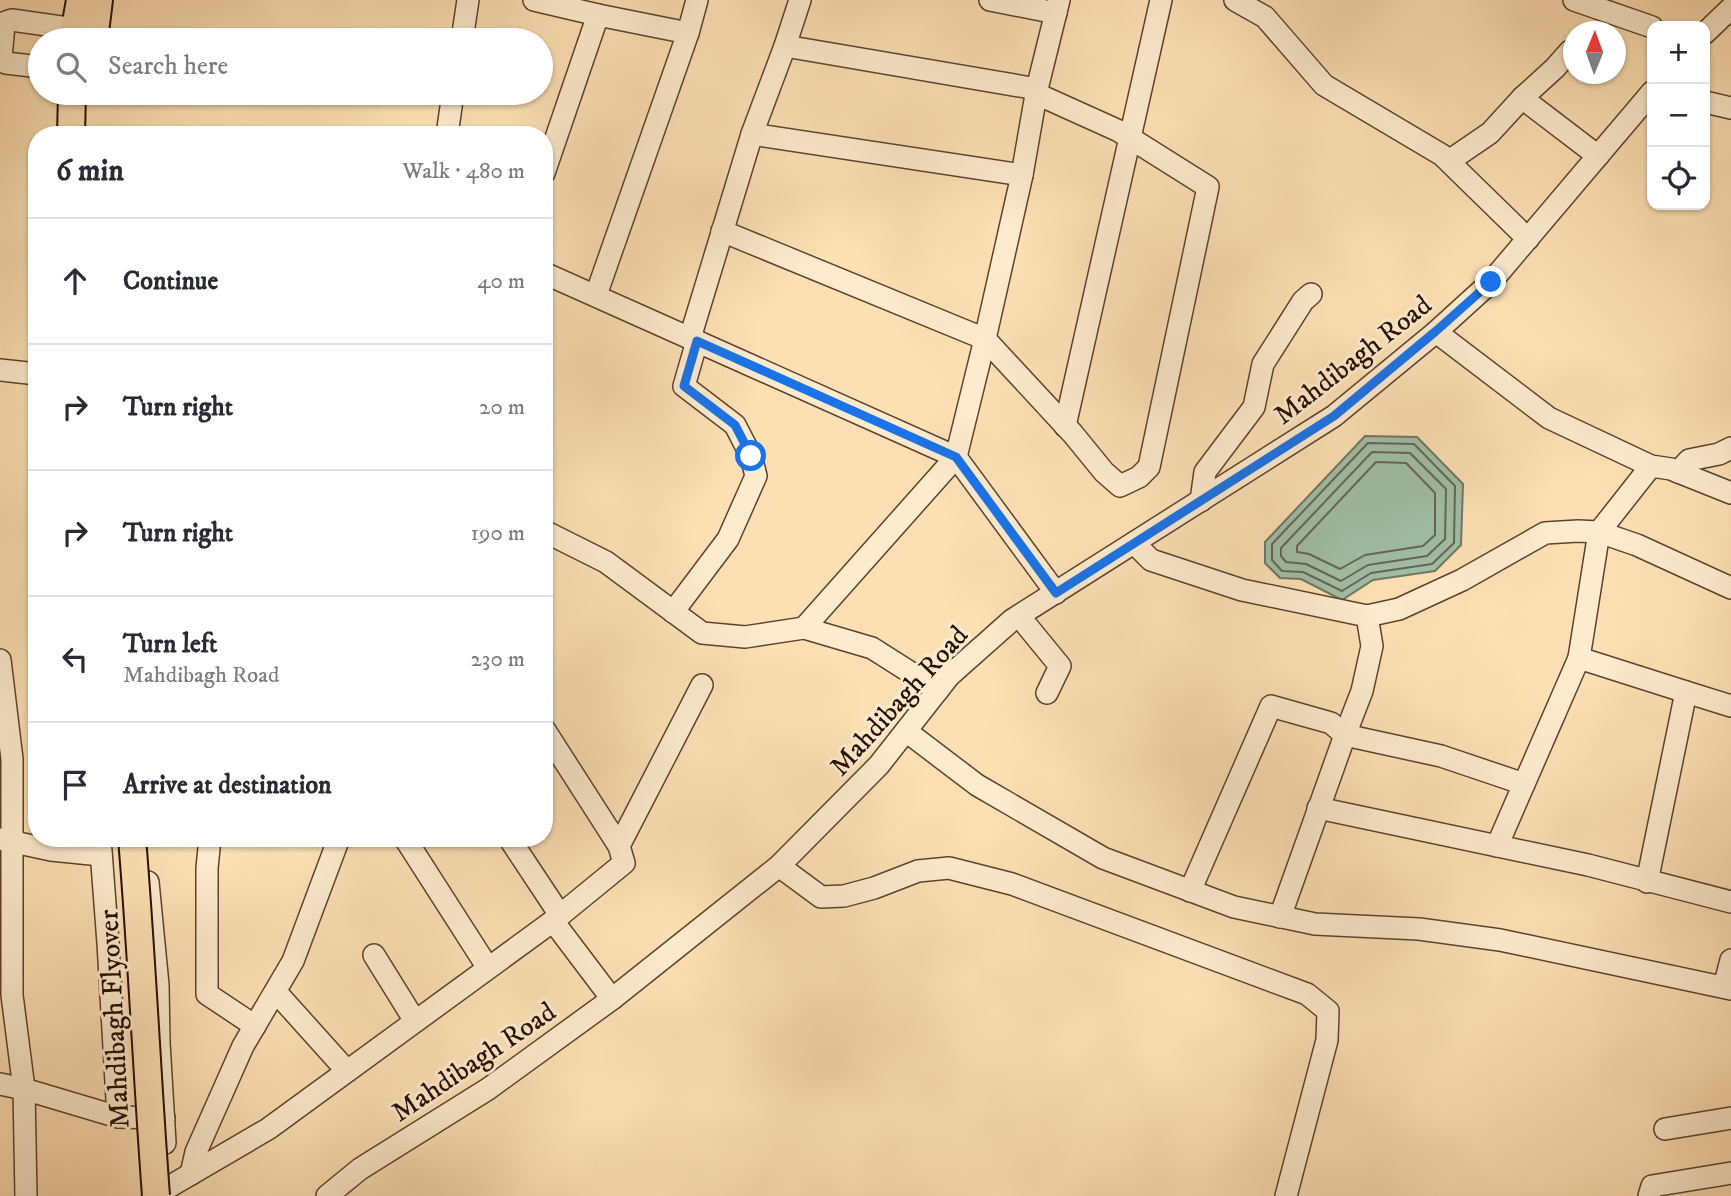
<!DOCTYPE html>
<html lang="en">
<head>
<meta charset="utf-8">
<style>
	:root { --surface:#fff; --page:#f2f2f3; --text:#2b2b33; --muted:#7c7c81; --line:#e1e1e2 }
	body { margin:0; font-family:"IM FELL DW Pica",serif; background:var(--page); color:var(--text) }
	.controls { position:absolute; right:21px; top:21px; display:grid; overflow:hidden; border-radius:14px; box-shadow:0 2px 5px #0004 }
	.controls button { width:63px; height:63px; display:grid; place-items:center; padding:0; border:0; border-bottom:2px solid var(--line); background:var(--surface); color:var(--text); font:35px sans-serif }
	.compass { position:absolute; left:1563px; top:21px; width:63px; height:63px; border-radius:50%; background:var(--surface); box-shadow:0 2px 5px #0004; rotate:1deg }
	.stop { position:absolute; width:21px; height:21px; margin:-16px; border:5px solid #1a73e8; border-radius:50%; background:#fff }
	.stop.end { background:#1a73e8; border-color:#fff; box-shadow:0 2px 7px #0008 }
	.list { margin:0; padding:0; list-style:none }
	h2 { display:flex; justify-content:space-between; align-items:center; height:91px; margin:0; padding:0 28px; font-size:30px }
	h2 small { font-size:23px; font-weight:400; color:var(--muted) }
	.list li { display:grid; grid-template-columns:46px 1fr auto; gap:21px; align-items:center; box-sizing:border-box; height:126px; padding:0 28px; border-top:2px solid var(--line) }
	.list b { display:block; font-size:26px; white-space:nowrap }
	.list p { margin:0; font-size:23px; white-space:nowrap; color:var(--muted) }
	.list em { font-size:23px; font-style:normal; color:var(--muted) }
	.icon { flex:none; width:38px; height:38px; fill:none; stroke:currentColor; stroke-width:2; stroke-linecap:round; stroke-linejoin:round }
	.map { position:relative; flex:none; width:1731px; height:1196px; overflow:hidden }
	.search { position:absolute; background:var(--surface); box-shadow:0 2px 5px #0004; left:28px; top:28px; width:525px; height:77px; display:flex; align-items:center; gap:18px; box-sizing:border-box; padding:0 24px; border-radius:38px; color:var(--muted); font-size:26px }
	.panel { position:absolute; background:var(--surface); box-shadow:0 2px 5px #0004; left:28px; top:126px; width:525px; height:721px; border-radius:28px }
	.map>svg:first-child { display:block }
	.water { fill:#a0bea7; stroke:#707864; stroke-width:2 }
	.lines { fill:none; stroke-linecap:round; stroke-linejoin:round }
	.shore { stroke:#646654; stroke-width:2 }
	.minor-casing { stroke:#5e422d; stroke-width:24 }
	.major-casing { stroke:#290e00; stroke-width:30 }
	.minor { stroke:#fdebce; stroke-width:21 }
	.major { stroke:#fce0b4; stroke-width:26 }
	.major-bridge-casing { stroke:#290e00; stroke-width:30; stroke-linecap:butt }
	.major-bridge { stroke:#fce0b4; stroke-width:26 }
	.route { stroke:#1a73e8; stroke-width:9 }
	.labels { text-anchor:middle; stroke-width:6; stroke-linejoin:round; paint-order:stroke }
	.street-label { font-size:28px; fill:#290e00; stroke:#fdebce }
</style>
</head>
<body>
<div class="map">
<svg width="1731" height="1196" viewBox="0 0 1731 1196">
	<rect width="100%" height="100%" fill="#fce0b4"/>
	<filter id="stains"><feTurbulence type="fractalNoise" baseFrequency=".00286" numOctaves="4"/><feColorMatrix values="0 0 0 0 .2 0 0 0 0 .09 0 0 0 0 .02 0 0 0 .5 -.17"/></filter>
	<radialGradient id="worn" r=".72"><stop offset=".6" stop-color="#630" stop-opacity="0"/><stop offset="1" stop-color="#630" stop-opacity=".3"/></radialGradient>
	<polygon class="water" points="1365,436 1417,437 1463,484 1461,545 1435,571 1373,580 1342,600 1301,579 1280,578 1265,563 1265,542"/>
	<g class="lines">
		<g class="shore">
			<polygon points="1368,443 1414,444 1455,486 1454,543 1432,564 1371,573 1342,591 1303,572 1282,571 1272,560 1272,544"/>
			<polygon points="1372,452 1410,453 1446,489 1445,539 1427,556 1368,565 1341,581 1306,564 1286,562 1281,556 1281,548"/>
			<polygon points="1376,462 1406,463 1435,493 1435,535 1423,546 1365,555 1340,569 1309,554 1297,552 1297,546"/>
		</g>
		<defs>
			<g id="minor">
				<polyline points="534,0 598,15 688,33 596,295"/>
				<polyline points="990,0 1056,13"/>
				<polyline points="1235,0 1265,17 1324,85 1442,155 1528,239"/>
				<polyline points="1574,0 1652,27"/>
				<polyline points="688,33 697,0"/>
				<polyline points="1705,33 1731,8"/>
				<polyline points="462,40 468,0"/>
				<polyline points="785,46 800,0"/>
				<polyline points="40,67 6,63 3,61 1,58 4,25 6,22 12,20 75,29"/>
				<polyline points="1522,98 1598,156"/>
				<polyline points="1705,102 1731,108"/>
				<polyline points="752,134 785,46 1037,89"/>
				<polyline points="447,135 453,93"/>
				<polyline points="1449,161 1490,133 1522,98 1555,68 1570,51"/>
				<polyline points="544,173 598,15"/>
				<polyline points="1022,175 1037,89 1059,0"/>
				<polyline points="722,231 985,339 1073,434 1104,472 1120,486 1139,477 1149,467 1208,187 1119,131 1037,94"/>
				<polyline points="544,273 956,457 985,339 1022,175 752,134 690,338"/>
				<polyline points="1436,332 1549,418 1651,466 1671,469 1731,493"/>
				<polyline points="0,370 37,374"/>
				<polyline points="1065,426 1161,0"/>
				<polyline points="1678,472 1689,460 1719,454 1731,448"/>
				<polyline points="1201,501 1205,472 1254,407 1263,364 1303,301 1311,294"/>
				<polyline points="544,531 606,562 702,633 745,637 804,628"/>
				<polyline points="1134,543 1151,560 1242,590 1367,616 1372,646 1362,691 1345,735 1280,917"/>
				<polyline points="673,612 728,539 756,476 751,456 735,425 684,386 697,341"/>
				<polyline points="1019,616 1060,666 1047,693"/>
				<polyline points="1367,616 1399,609 1462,580 1545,533 1578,531 1599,532 1637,545 1731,588"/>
				<polyline points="1579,658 1599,532 1651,466"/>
				<polyline points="0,660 12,759 12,995 24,1089 26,1196"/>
				<polyline points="938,690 872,648 804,628 956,457 1056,593"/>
				<polyline points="1686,692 1731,706"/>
				<polyline points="544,729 619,846 624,863 553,921"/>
				<polyline points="906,731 977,785 1103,858 1234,907 1315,924 1419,929 1500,940 1731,989"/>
				<polyline points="1318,808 1588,865 1731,902"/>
				<polyline points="100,838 108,943 118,1117"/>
				<polyline points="210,838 207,868 207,994 255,1026"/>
				<polyline points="509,838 560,915"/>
				<polyline points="0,839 51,850 101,855"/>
				<polyline points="406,840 488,968"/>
				<polyline points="619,846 702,685"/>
				<polyline points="1497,846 1579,658 1686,692 1647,882"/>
				<polyline points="779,866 821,897 844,896 874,888 918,871 949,868 1012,884 1307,994 1328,1011 1327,1040 1286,1196"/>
				<polyline points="148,882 158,985 159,1043 165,1143"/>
				<polyline points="1190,891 1271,706 1331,723 1345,735 1441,756 1524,784"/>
				<polyline points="374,955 415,1021"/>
				<polyline points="1724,987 1731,960"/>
				<polyline points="276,992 347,1071"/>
				<polyline points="0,1084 24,1089 118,1117 164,1118"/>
				<polyline points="1665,1129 1731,1118"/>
				<polyline points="191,1174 196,1152 243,1046 293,961 339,838"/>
				<polyline points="167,1188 268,1129 553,921 612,999"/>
				<polyline points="327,1196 360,1169 488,1089 612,999 779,866 879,765 949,676 1012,620 1334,416 1436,332 1491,282 1652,92"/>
				<polyline points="1649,1196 1652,1186 1731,1173"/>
			</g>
			<g id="major">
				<polyline points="73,40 80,0"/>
				<polyline points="94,40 99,0"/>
				<polyline points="71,135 72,93"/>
			</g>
		</defs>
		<use href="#minor" class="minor-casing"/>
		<use href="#major" class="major-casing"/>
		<use href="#minor" class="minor"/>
		<use href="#major" class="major"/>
		<defs>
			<path id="major-bridge" d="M132,838c10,119 15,239 24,358"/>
		</defs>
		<use href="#major-bridge" class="major-bridge-casing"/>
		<use href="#major-bridge" class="major-bridge"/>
	</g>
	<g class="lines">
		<polyline class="route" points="751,456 735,425 684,386 697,341 956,457 1056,593 1334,416 1436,331 1491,282"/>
	</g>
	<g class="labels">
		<g class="street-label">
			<text transform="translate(1352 359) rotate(-38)" y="10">Mahdibagh Road</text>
			<text transform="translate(898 700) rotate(-48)" y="10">Mahdibagh Road</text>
			<text transform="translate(113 1019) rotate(-93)" y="10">Mahdibagh Flyover</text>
			<text transform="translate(473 1061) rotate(-34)" y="10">Mahdibagh Road</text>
		</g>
	</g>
	<rect width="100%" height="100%" filter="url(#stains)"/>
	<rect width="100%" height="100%" fill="url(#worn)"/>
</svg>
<div class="controls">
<button>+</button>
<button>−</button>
<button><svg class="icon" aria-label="locate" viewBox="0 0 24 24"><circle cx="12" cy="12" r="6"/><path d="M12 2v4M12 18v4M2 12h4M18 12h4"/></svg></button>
</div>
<svg class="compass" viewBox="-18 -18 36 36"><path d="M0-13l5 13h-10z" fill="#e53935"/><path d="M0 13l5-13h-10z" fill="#7c7c81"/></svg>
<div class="stop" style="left:751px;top:456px"></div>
<div class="stop end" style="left:1491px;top:282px"></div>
<div class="search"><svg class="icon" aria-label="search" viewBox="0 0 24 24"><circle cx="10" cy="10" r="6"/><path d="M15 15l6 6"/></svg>Search here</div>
<section class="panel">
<h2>6 min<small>Walk · 480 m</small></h2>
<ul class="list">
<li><svg class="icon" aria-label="ahead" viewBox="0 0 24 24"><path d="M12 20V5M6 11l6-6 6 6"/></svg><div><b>Continue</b></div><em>40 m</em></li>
<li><svg class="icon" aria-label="right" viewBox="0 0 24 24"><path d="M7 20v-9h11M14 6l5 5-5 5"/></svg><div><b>Turn right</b></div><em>20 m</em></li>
<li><svg class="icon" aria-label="right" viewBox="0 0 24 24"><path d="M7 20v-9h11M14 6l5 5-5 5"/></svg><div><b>Turn right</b></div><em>190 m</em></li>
<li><svg class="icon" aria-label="left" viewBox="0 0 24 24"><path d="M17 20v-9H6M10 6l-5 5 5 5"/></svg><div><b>Turn left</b><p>Mahdibagh Road</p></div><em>230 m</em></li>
<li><svg class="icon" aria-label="arrive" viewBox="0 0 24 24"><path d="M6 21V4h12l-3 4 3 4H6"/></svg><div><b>Arrive at destination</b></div></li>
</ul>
</section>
</div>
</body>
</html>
